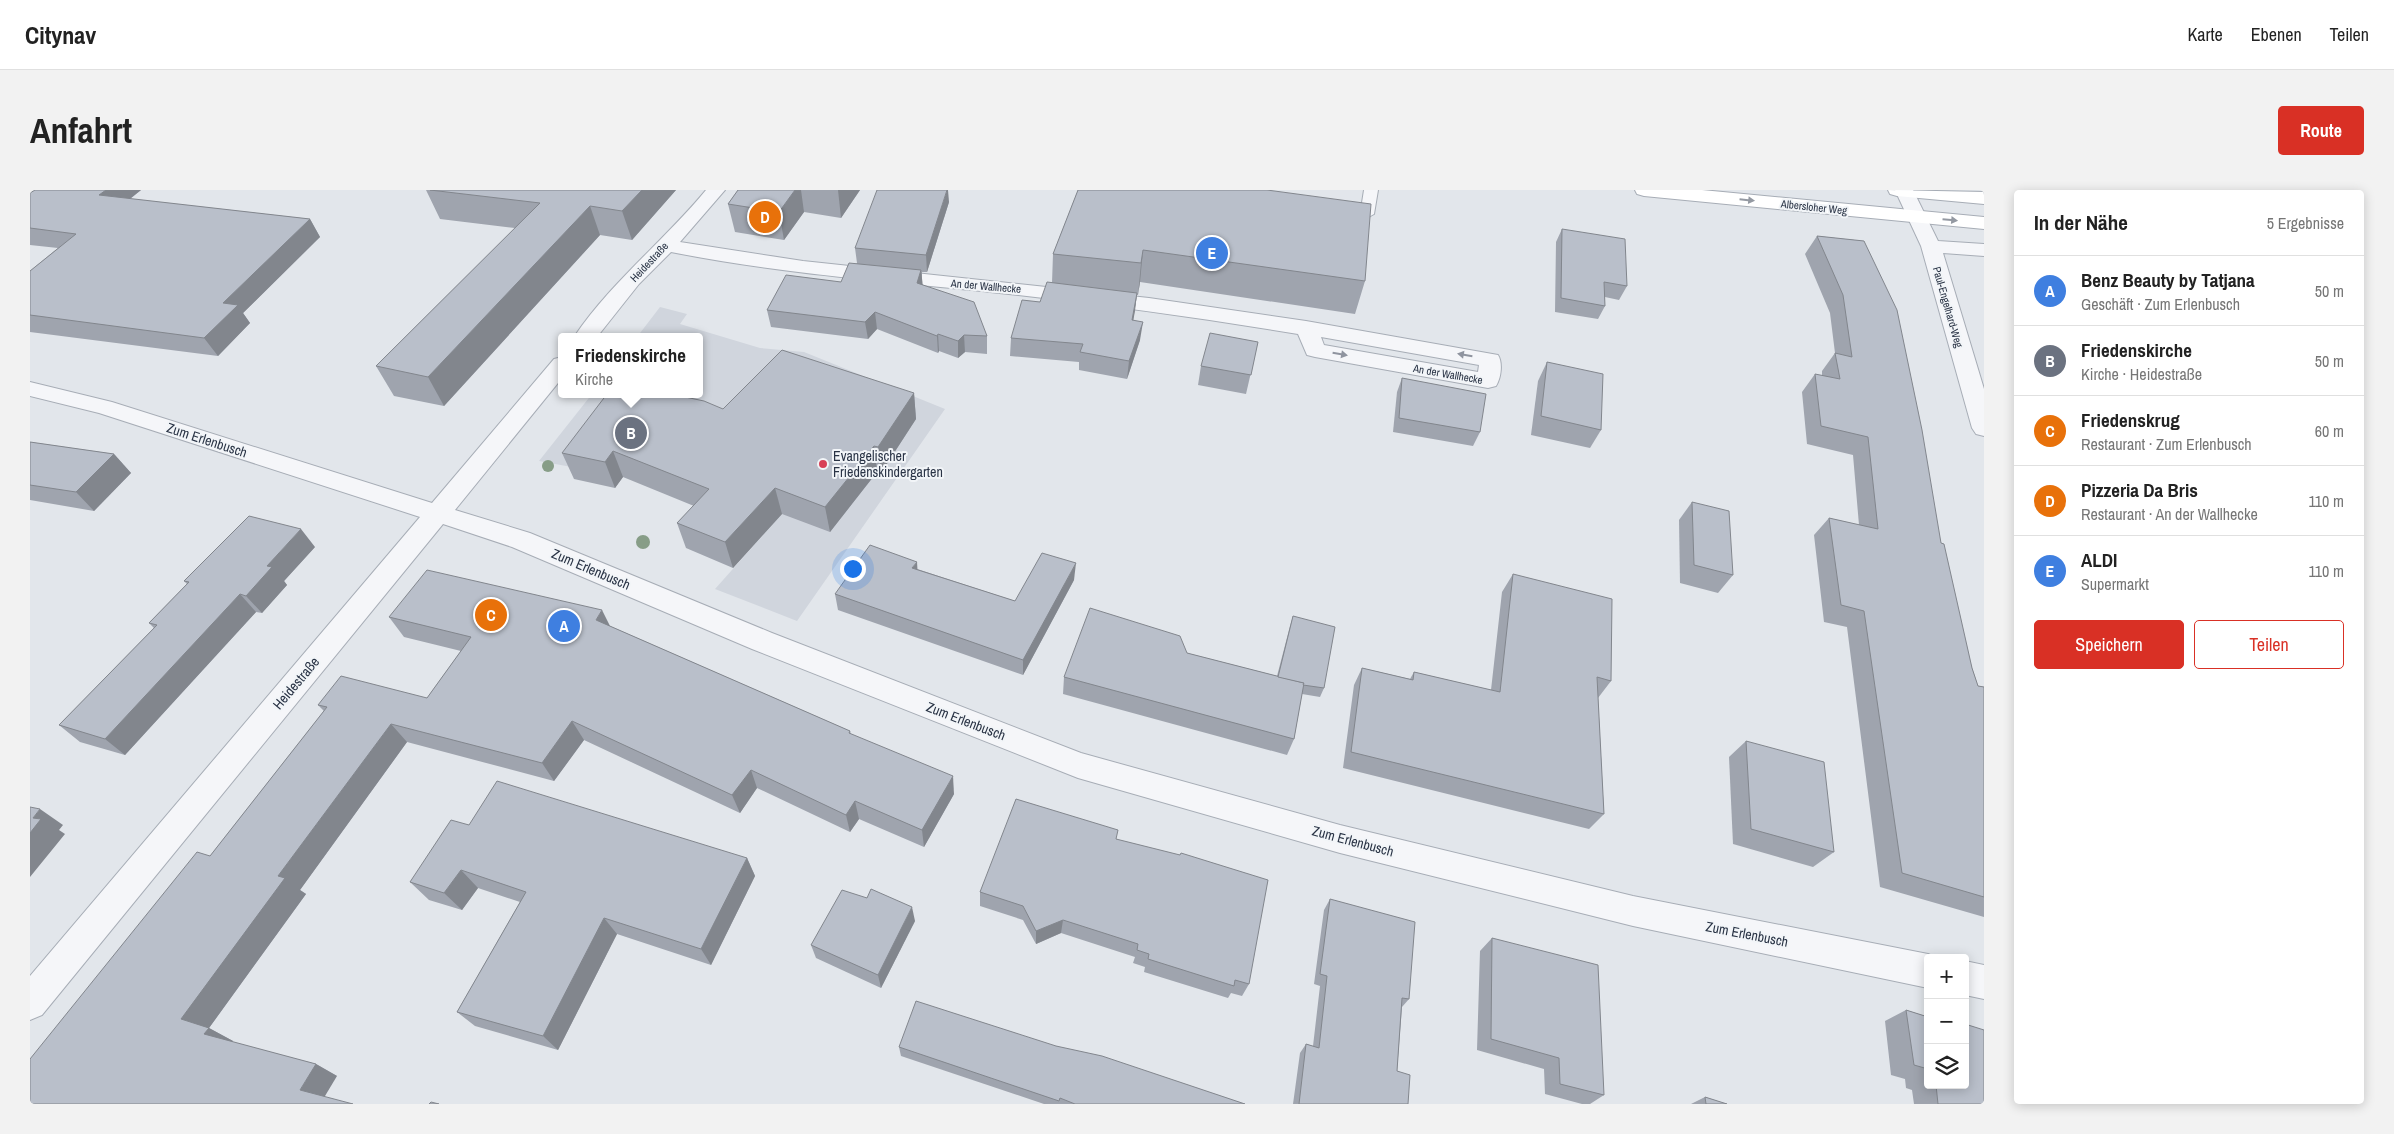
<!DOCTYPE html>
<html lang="de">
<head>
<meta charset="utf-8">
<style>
	:root { --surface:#fff; --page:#f2f2f2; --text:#222; --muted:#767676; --line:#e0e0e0; --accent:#d93025 }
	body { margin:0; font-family:"Archivo Narrow",sans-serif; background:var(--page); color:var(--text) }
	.controls { position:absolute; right:15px; bottom:15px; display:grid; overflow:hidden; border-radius:5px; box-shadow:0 2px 12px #0003 }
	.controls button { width:45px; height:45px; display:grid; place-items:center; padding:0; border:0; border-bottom:1px solid var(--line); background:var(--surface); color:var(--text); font:25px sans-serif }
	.you { position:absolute; left:822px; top:378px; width:18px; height:18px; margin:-12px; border:4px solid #fff; border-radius:50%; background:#1a73e8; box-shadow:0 0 0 8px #1a73e833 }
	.badge { display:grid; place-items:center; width:32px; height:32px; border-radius:50%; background:var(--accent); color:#fff; font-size:16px; font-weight:700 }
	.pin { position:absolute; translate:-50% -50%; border:2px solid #fff; box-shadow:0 1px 5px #0006 }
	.popup { position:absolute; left:528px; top:143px; width:145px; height:65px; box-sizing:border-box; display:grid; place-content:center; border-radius:5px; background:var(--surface); filter:drop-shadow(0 1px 4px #0005); font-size:16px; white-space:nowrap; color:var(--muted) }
	.popup b { font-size:19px; color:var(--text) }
	.popup::after { content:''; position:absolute; left:50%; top:100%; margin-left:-10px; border:10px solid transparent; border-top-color:var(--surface) }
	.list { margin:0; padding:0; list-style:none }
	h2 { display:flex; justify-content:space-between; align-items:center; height:65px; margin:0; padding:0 20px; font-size:21px }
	h2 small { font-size:16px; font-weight:400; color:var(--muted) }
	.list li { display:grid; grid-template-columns:32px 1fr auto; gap:15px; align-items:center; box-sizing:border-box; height:70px; padding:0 20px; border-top:1px solid var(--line) }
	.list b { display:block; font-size:19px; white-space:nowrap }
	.list p { margin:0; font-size:16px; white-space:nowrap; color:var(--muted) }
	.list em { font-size:16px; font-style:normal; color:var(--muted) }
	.actions { display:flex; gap:10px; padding:15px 20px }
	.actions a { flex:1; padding:11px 0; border:1px solid var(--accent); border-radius:5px; text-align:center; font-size:18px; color:var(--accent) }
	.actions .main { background:var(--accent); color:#fff }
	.icon { flex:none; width:28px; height:28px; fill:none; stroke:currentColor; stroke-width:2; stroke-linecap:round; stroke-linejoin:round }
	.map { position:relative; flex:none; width:1954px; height:914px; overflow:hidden; border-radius:5px }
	header { display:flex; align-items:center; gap:30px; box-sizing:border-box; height:70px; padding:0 25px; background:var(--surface); border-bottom:1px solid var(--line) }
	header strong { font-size:24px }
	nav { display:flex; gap:28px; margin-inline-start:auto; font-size:18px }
	.intro { display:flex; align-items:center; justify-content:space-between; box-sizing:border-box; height:120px; padding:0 30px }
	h1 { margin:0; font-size:35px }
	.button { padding:12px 22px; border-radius:5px; background:var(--accent); color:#fff; font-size:18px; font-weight:700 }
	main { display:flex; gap:30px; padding:0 30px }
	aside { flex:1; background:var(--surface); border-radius:5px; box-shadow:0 2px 12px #0003 }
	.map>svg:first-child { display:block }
	.built { fill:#d0d5dd }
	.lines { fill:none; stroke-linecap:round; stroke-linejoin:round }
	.lane-casing { stroke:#a7adb6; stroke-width:2 }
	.street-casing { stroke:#a7adb6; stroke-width:2 }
	.secondary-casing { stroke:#a7adb6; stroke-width:2 }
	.lane { fill:#f5f6f9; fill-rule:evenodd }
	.street { fill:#f5f6f9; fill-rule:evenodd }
	.secondary { fill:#fff; fill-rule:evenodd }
	.tree { fill:#879d87 }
	.wall { fill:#9fa4ae }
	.shaded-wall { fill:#82868d }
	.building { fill:#b9bfca; stroke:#82868d }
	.oneway { fill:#9499a2 }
	.oneway2 { fill:#8f949f }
	.poi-dot { fill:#d83f56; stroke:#f2f5f8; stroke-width:2 }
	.labels { text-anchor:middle; stroke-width:4; stroke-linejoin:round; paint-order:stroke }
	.far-street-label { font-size:11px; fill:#293345; stroke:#f2f5f8 }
	.street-label { font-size:14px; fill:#293345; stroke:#f2f5f8 }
	.poi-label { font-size:14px; fill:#293345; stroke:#f2f5f8; text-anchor:start }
</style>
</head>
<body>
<header>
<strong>Citynav</strong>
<nav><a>Karte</a><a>Ebenen</a><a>Teilen</a></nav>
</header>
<div class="intro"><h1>Anfahrt</h1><a class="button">Route</a></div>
<main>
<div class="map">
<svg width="1954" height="914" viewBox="0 0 1954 914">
	<rect width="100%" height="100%" fill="#e2e6eb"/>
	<polygon class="built" points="630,117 657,124 650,134 730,158 774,162 915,219 767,431 685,399 758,317 509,271 562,204 670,204 670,147 607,147"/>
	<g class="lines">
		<defs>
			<polygon id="lane" points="1334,0 1348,0 1344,24 1337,28 1317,25 1315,22 1317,19 1331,19"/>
			<g id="street">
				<path d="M676,0h19l-45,52 123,19 346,37 157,23 192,34c5,8 3,23 -2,31l-8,2 -173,-31 -8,-2 -9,-21c-103,-17 -205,-31 -308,-42 -107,-11 -214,-19 -319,-40l-32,32 -42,53h-23c37,-55 90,-96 132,-147zM1291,147l158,28 -1,7 -154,-27z"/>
				<polygon points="1865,0 1883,0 1908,51 1954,54 1954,66 1913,63 1954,199 1954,246 1946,244 1942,238 1891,56"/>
				<polygon points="532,167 532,188 425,320 500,343 742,443 1051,563 1310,635 1603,706 1898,764 1906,768 1898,768 1898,798 1603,736 1310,663 1048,588 722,459 482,357 413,334 12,825 0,830 0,786 390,327 69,223 0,206 0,192 82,212 402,313 524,169"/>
				<polygon points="1935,771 1954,775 1954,809 1935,805"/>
			</g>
			<g id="secondary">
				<polygon points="1605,0 1672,0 1954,27 1954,39 1614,6 1607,4"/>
				<polygon points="1858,0 1954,2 1954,14 1867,6 1860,4"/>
			</g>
		</defs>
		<use href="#lane" class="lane-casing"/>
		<use href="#street" class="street-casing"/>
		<use href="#secondary" class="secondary-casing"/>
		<use href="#lane" class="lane"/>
		<use href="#street" class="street"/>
		<use href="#secondary" class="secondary"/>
	</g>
	<g class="tree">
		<circle cx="518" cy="276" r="6"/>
		<circle cx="613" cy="352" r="7"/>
	</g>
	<g class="wall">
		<polygon points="5,0 111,0 100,9 280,29 290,47 213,123 220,133 188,166 0,142 0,81 28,58 0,55 0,3"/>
		<polygon points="396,0 646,0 602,50 570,45 414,216 364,206 346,176 485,38 410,29"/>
		<polygon points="708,0 830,0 811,28 774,22 754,50 705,42 698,14"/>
		<polygon points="1048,0 1335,91 1325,124 1110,92 1108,105 1107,105 1103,131 1110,150 1097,189 1049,180 1049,172 980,166 981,148 1010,112 1022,93 1023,64"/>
		<polygon points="919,12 897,82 892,82 892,94 957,146 957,164 935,162 928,168 909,161 908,163 847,139 838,149 741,137 737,120 811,92 827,73 825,58"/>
		<polygon points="1532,39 1597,96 1589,110 1575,107 1575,116 1568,129 1525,122 1526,52"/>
		<polygon points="1787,46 1834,51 1942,478 1948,496 1954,497 1954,727 1850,697 1817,437 1794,432 1784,345 1799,328 1829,335 1823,265 1777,254 1772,202 1785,184 1792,186 1792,181 1805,163 1800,123 1775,64"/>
		<polygon points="1228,152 1216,204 1168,195 1171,176"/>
		<polygon points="1517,172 1571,240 1560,258 1501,245 1508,191"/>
		<polygon points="1372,188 1450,242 1443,256 1363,242 1367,202"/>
		<polygon points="884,203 886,229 851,283 847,282 800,342 752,324 703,378 656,358 647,333 664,316 593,287 585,298 544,289 532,263 693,219"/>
		<polygon points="0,252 84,264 101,283 64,321 0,310"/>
		<polygon points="1662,312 1703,385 1688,403 1650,393 1649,330"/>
		<polygon points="285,357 254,391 257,395 232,423 226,422 95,565 50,552 29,535 124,438 119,433 157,394 154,391"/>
		<polygon points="887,379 985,411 1044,390 993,485 808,420 805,404"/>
		<polygon points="1483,384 1581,491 1568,508 1574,624 1559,639 1313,578 1324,495 1332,478 1380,489 1384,482 1461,500 1472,402"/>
		<polygon points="1263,426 1294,498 1290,507 1272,504 1264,549 1257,565 1033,504 1034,487 1157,463 1247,486 1260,436"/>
		<polygon points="359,427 580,436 820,541 821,544 924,604 894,657 829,629 820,642 727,598 710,623 554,550 524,591 377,552 270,700 276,704 179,838 203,851 202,852 286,874 307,886 0,914 180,666 294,521 288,515 397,508 431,461 374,447"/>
		<polygon points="1716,551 1804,662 1783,677 1703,654 1699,567"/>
		<polygon points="439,635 717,668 725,686 681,775 587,744 528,860 445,836 427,822 490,712 448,698 432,720 399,710 380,692"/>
		<polygon points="1087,649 1219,794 1212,806 1201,803 1198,808 1114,782 1115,777 1103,773 1105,767 1031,743 1006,754 993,730 950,716 950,702"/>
		<polygon points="1300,709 1379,809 1372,817 1367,881 1378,914 1263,914 1270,863 1276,854 1283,856 1290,796 1284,794 1294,720"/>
		<polygon points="885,731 851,798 786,768 781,755"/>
		<polygon points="1462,748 1574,905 1560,914 1552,914 1515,904 1514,879 1447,860 1450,761"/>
		<polygon points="1876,820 1898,827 1898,895 1935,895 1954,914 1884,914 1882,900 1876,898 1875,889 1861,885 1855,831"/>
		<polygon points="1026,856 1215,914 1014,914 871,866 869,857"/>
		<polygon points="1675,907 1697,914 1661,914"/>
	</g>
	<g class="shaded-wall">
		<polygon points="76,0 111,0 82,23 69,5"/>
		<polygon points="612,0 646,0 602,50 592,21"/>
		<polygon points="765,0 771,0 774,22 754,50 749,22"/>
		<polygon points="808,0 830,0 811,28"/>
		<polygon points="917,0 918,0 919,12 897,82 896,65"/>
		<polygon points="560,16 570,45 414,216 398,187"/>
		<polygon points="280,29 290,47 213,123 220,133 188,166 174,148 193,113"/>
		<polygon points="1113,60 1110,92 1108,105 1111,73"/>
		<polygon points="891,80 893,97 887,93"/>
		<polygon points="1107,103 1105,121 1100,148 1102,130"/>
		<polygon points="845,122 847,139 838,149 835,132"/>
		<polygon points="1113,132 1110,150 1097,189 1099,171"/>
		<polygon points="908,144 909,161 908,163 907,146"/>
		<polygon points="934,145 935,162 928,168 928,151"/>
		<polygon points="884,203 886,229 851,283 848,257"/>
		<polygon points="844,256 847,282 800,342 795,317"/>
		<polygon points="583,261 593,287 585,298 575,272"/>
		<polygon points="84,264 101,283 64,321 46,302"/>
		<polygon points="745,298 752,324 703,378 695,352"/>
		<polygon points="271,339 285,357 254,391 257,395 232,423 216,406 237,376"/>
		<polygon points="887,372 888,388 882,378"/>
		<polygon points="1046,373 1044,390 993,485 993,470"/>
		<polygon points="210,404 226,422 95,565 75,549"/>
		<polygon points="572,420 582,440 566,430"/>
		<polygon points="542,531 554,550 524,591 512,573"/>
		<polygon points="361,534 377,552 270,700 276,704 179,838 203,851 198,857 174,844 151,829 248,686"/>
		<polygon points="721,580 727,598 710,623 702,605"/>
		<polygon points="923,586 924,604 894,657 892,640"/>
		<polygon points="825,611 829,629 820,642 816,625"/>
		<polygon points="10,619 33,635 29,640 35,644 0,687 0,643 3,628"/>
		<polygon points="717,668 725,686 681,775 671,759"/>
		<polygon points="431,680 448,698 432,720 414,703"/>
		<polygon points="882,717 885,731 851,798 848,785"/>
		<polygon points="574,728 587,744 528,860 513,846"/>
		<polygon points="1033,730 1031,743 1006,754 1006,741"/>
		<polygon points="286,874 307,886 292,911 270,900"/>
	</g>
	<g class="building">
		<polygon points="5,0 76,0 69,5 280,29 193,113 208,115 174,148 0,125 0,81 46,44 0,38 0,3"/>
		<polygon points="400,0 612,0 592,21 560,16 398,187 346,176 510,13"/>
		<polygon points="708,0 765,0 749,22 698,14"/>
		<polygon points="847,0 917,0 896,65 825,58"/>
		<polygon points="1048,0 1237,0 1341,14 1335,91 1113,60 1111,73 1023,64"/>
		<polygon points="1532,39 1595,49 1597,96 1574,92 1575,116 1531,108"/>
		<polygon points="1787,46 1834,51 1867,120 1892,240 1911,353 1914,354 1942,478 1948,496 1954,497 1954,707 1872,683 1834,421 1811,415 1799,328 1848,339 1838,247 1791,236 1785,184 1810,189 1805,163 1822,167 1813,105"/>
		<polygon points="819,73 891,80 887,93 944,112 957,146 934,145 928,151 908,144 907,146 845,122 835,132 737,120 756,85 811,92"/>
		<polygon points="1017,92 1107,103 1102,130 1113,132 1099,171 1050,162 1053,154 981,148 992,110 1010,112"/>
		<polygon points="1180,143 1228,152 1221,185 1171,176"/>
		<polygon points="752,160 884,203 848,257 844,256 795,317 745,298 695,352 647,333 679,299 583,261 575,272 532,263 577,204 641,204 674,211 693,219"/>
		<polygon points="1517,172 1573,184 1571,240 1511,226"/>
		<polygon points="1372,188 1456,204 1450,242 1369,228"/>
		<polygon points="0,252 84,264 46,302 0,295"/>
		<polygon points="1662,312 1699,321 1703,385 1664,375"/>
		<polygon points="219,326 271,339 237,376 242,377 216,406 210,404 75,549 29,535 127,435 119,433 159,392 154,391"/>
		<polygon points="840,355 887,372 882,378 985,411 1012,363 1046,373 993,470 805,404"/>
		<polygon points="397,380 572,420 566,430 820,541 819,543 923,586 892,640 825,611 816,625 721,580 702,605 542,531 512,573 361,534 248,686 255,688 151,829 179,838 174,844 286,874 270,900 323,914 0,914 0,869 167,662 180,666 297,517 288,515 311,486 397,508 441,447 359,427"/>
		<polygon points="1483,384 1582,409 1581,491 1567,487 1574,624 1321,562 1332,478 1383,490 1384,482 1470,502"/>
		<polygon points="1060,418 1150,446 1157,463 1274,493 1264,549 1034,487"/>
		<polygon points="1263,426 1305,437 1294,498 1273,495 1274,493 1248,487"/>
		<polygon points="1716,551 1794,572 1804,662 1721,639"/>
		<polygon points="467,591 717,668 671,759 574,728 513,846 427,822 496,702 431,680 414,703 380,692 421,630 439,635"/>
		<polygon points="986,609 1088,640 1086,649 1150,665 1151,663 1238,690 1219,794 1205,790 1204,796 1118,769 1119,764 1107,760 1108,754 1033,730 1006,741 993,716 950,702"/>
		<polygon points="0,617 10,619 3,628 11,629 0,643"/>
		<polygon points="841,699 882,717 848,785 781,755 812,700 837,708"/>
		<polygon points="1300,709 1385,732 1379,809 1372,808 1367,881 1380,885 1378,914 1269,914 1276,854 1289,858 1297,786 1290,784"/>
		<polygon points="1462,748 1568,775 1574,905 1530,894 1529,868 1461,849"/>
		<polygon points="886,811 1026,856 1072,866 1215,914 1045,914 1030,908 1029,911 869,857"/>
		<polygon points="1876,820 1898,827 1898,879 1884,875"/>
		<polygon points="1935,834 1954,840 1954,914 1908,914 1906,895 1935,895"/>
		<polygon points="1675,907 1697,914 1676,914"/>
		<polygon points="401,912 409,914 399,914"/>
	</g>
	<defs><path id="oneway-solid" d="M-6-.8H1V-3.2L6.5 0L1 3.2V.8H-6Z" transform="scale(1.25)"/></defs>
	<g class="oneway">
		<use href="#oneway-solid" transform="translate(1717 10) rotate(6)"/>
		<use href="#oneway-solid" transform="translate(1920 30) rotate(5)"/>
	</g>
	<g class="oneway2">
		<use href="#oneway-solid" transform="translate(1310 164) rotate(10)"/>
		<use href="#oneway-solid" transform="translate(1435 165) rotate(-170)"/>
	</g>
	<circle class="poi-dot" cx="793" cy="274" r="5"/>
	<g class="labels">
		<g class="far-street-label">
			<text transform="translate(1784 17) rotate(6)" y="4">Albersloher Weg</text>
			<text transform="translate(619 72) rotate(-47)" y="4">Heidestraße</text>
			<text transform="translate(956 96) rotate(5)" y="4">An der Wallhecke</text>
			<text transform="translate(1918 117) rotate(74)" y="4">Paul-Engelhard-Weg</text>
			<text transform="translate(1418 184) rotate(10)" y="4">An der Wallhecke</text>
		</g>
		<g class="street-label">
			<text transform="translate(177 250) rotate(18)" y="5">Zum Erlenbusch</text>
			<text transform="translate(561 379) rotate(23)" y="5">Zum Erlenbusch</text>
			<text transform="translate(266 493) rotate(-50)" y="5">Heidestraße</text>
			<text transform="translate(936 531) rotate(21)" y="5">Zum Erlenbusch</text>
			<text transform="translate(1323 651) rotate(15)" y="5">Zum Erlenbusch</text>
			<text transform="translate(1717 744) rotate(11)" y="5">Zum Erlenbusch</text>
		</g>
		<g class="poi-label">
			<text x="803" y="271">Evangelischer<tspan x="803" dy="16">Friedenskindergarten</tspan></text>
		</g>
	</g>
</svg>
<div class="controls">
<button>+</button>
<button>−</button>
<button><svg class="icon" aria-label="layers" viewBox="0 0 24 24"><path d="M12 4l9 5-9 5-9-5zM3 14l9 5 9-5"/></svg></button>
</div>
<div class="you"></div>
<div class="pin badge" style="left:534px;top:436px;background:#3f7fe0">A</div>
<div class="pin badge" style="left:601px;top:243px;background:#6b7280">B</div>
<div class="popup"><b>Friedenskirche</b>Kirche</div>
<div class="pin badge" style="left:461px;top:425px;background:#e8710a">C</div>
<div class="pin badge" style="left:735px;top:27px;background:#e8710a">D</div>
<div class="pin badge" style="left:1182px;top:63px;background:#3f7fe0">E</div>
</div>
<aside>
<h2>In der Nähe<small>5 Ergebnisse</small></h2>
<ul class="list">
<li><span class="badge" style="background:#3f7fe0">A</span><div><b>Benz Beauty by Tatjana</b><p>Geschäft · Zum Erlenbusch</p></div><em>50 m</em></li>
<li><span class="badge" style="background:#6b7280">B</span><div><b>Friedenskirche</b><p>Kirche · Heidestraße</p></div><em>50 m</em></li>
<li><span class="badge" style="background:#e8710a">C</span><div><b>Friedenskrug</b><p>Restaurant · Zum Erlenbusch</p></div><em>60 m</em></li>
<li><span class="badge" style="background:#e8710a">D</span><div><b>Pizzeria Da Bris</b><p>Restaurant · An der Wallhecke</p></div><em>110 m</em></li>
<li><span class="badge" style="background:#3f7fe0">E</span><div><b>ALDI</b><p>Supermarkt</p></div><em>110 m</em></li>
</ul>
<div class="actions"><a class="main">Speichern</a><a>Teilen</a></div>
</aside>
</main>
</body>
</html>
